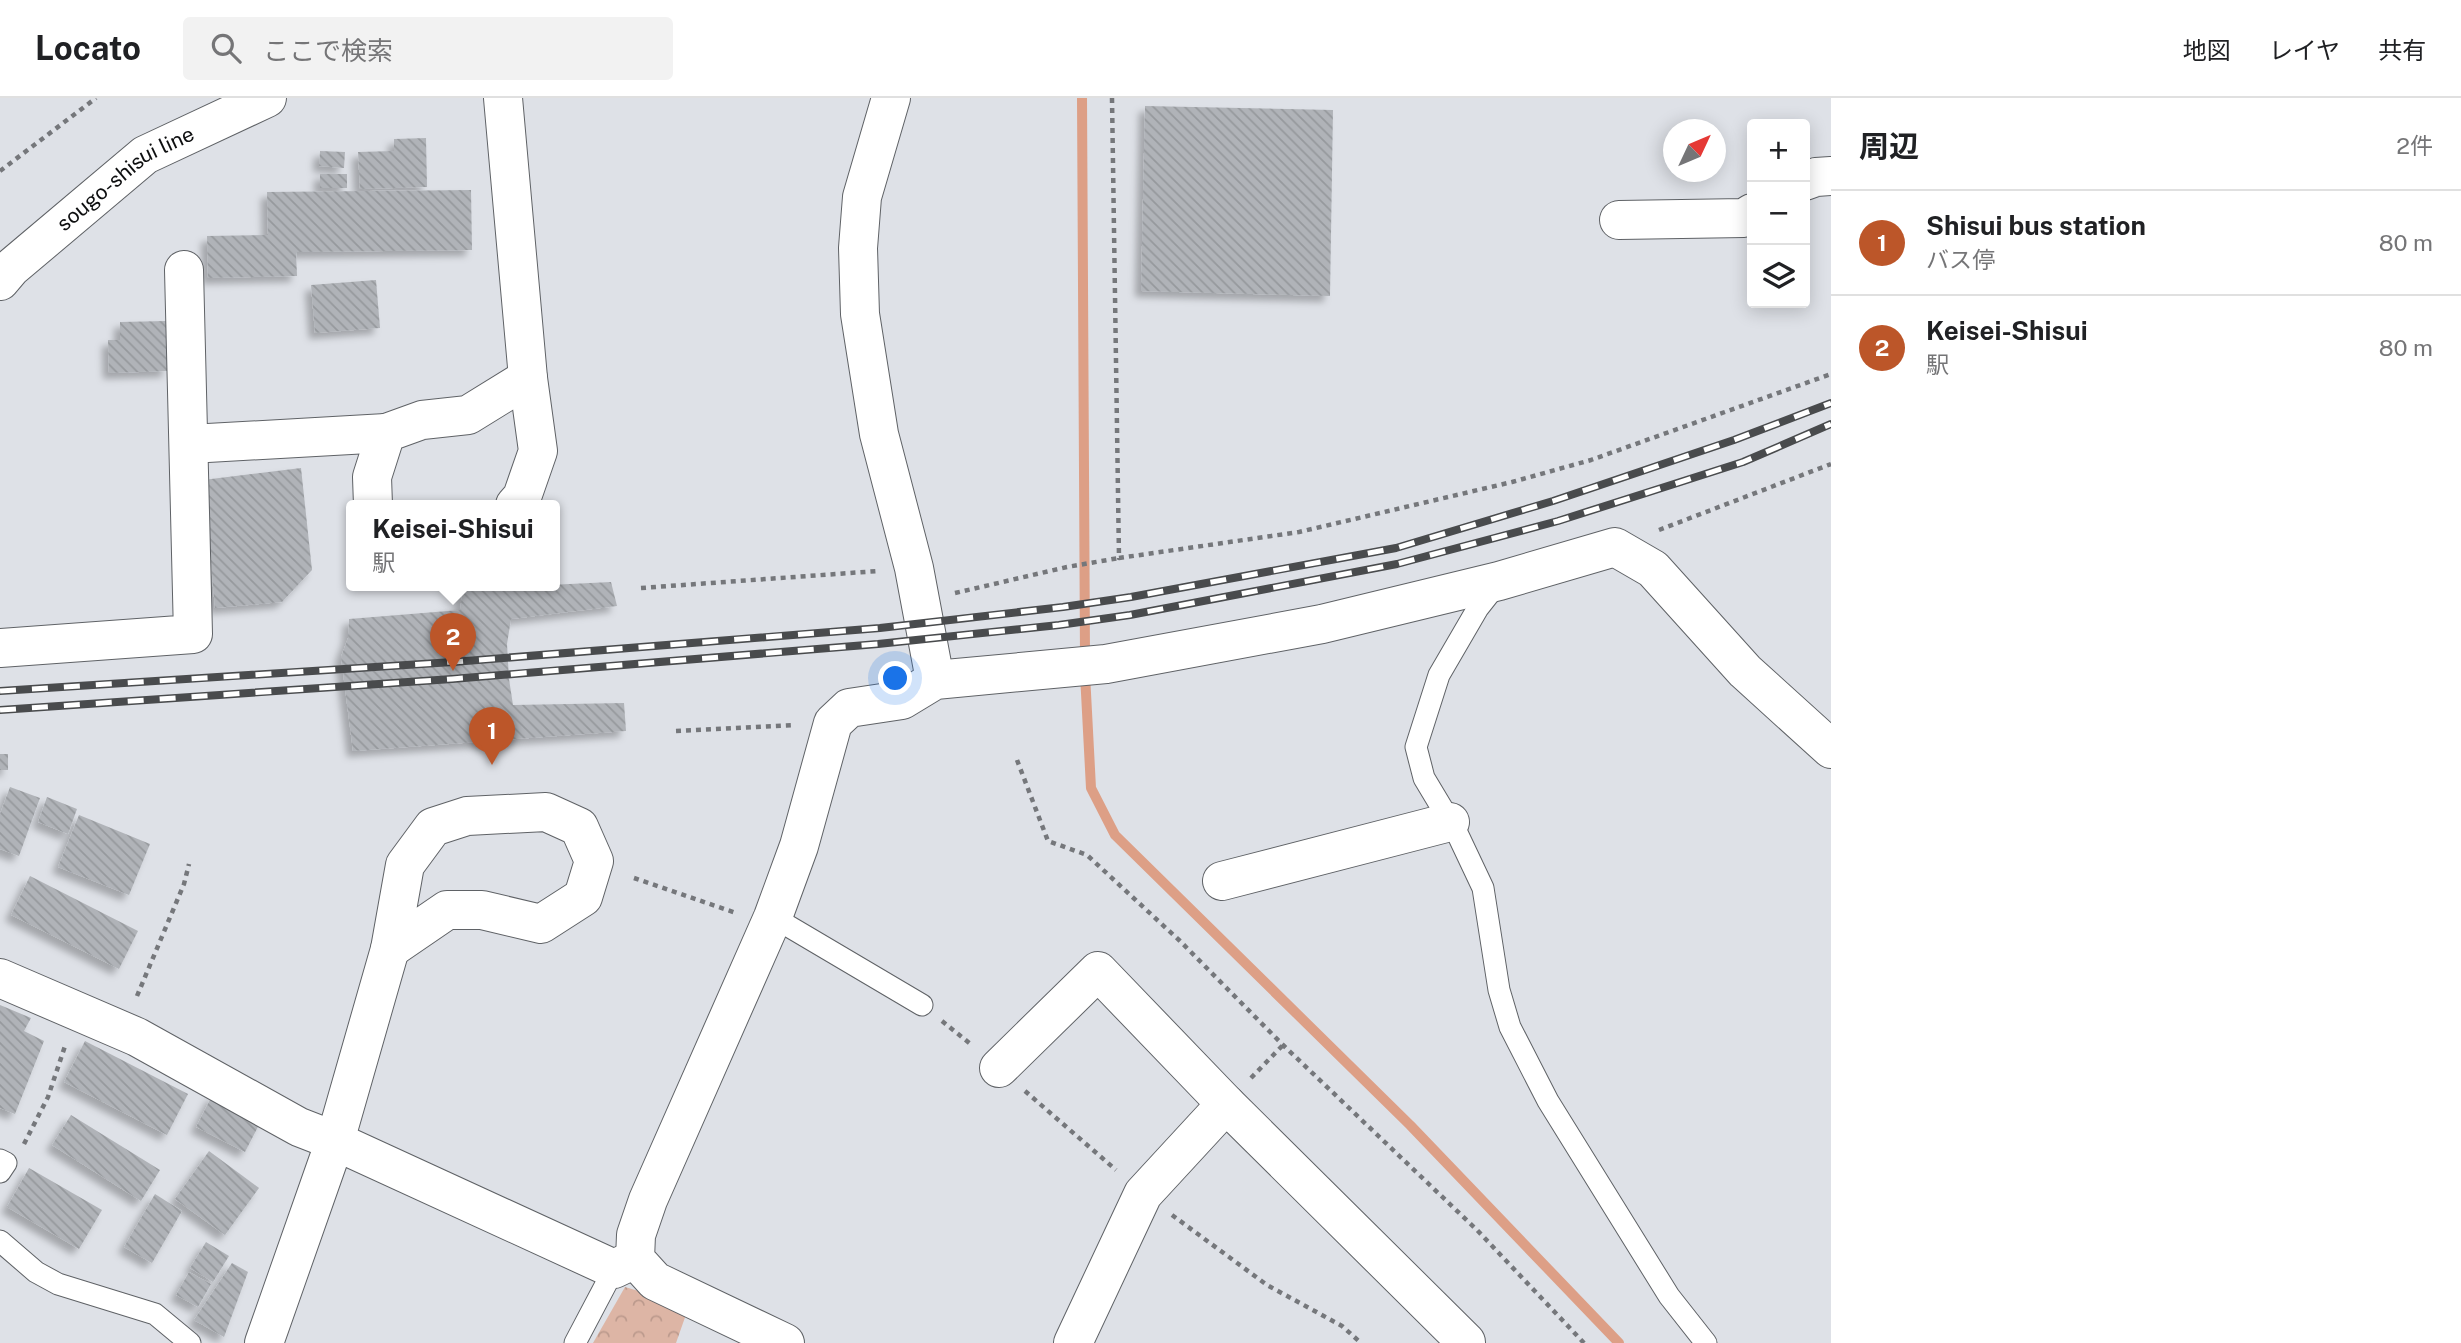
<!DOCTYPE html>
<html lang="ja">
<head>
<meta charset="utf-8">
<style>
	:root { --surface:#fff; --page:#f2f2f2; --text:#202124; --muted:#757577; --line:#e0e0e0; --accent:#bc5629 }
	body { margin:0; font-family:"Public Sans","Noto Sans JP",sans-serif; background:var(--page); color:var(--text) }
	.controls { position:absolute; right:21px; top:21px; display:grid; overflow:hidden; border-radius:7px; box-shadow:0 4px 18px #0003 }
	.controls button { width:63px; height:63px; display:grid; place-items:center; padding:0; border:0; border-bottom:2px solid var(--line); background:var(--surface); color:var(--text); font:35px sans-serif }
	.compass { position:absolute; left:1663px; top:21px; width:63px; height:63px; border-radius:50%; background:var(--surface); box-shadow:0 4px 18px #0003; rotate:46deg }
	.you { position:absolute; left:896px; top:581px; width:24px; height:24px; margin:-18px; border:5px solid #fff; border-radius:50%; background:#1a73e8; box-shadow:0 0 0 10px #1a73e833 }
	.badge { display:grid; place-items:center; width:46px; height:46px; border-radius:50%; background:var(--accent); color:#fff; font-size:23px; font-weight:700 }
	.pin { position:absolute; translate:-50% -58px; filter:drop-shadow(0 2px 4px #0008) }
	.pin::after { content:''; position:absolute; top:37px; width:24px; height:21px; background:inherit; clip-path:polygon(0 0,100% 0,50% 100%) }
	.popup { position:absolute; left:346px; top:402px; width:214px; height:91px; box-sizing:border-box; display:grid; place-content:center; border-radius:7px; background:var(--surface); filter:drop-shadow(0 2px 5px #0005); font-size:23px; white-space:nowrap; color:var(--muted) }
	.popup b { font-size:26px; color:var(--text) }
	.popup::after { content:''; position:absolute; left:50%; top:100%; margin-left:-14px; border:14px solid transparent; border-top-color:var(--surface) }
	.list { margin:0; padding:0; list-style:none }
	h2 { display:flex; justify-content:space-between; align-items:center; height:91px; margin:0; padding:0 28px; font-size:30px }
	h2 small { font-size:23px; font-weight:400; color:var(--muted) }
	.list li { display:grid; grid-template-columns:46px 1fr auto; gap:21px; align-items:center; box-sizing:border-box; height:105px; padding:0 28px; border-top:2px solid var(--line) }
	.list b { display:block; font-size:26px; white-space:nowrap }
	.list p { margin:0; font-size:23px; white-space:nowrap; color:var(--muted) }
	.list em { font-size:23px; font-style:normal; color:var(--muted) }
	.icon { flex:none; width:38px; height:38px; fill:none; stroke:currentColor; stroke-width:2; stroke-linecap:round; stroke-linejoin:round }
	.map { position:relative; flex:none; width:1831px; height:1245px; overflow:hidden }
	header { display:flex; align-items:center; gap:42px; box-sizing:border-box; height:98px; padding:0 35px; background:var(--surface); border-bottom:2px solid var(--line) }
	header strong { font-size:33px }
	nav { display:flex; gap:38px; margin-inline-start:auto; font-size:24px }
	.search { width:490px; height:63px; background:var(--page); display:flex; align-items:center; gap:18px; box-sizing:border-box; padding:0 24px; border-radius:7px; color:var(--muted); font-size:26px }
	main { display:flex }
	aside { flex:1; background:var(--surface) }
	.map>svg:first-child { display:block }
	.forest { fill:url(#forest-crowns) }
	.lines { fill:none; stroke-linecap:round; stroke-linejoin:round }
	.stream { stroke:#dd9f86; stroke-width:10 }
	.building { fill:url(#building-back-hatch); filter:url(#shadow) }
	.service-casing { stroke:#5f6266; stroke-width:23 }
	.minor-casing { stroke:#5f6266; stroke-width:40 }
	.tertiary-casing { stroke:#5f6266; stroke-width:40 }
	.secondary-casing { stroke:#5f6266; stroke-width:40 }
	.path { stroke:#75777b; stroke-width:4.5; stroke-dasharray:5 5; stroke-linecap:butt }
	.service { stroke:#fff; stroke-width:21 }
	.minor { stroke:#fff; stroke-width:38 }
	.tertiary { stroke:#fff; stroke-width:38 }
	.secondary { stroke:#fff; stroke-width:38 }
	.rail-casing { stroke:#494b4d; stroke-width:8 }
	.rail { stroke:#fff; stroke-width:5; stroke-dasharray:16; stroke-linecap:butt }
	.labels { text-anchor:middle; stroke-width:6; stroke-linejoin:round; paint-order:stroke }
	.street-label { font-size:21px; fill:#0e0f10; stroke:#fff }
</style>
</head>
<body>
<header>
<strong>Locato</strong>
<div class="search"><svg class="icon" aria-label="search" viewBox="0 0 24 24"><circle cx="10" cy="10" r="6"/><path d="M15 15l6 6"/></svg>ここで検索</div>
<nav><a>地図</a><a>レイヤ</a><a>共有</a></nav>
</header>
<main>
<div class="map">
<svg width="1831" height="1245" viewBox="0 0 1831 1245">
	<defs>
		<pattern id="forest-crowns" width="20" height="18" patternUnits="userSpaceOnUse" patternTransform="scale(1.75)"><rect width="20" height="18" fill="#ddb5a5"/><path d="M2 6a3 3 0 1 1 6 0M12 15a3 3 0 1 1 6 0" fill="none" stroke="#bc9a8d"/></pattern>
		<pattern id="building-back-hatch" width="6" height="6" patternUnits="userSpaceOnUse" patternTransform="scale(1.75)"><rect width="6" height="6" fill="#b0b3b8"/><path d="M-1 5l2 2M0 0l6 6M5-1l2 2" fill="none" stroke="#96999d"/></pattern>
		<filter id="shadow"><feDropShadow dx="-6" dy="6" stdDeviation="3.5" flood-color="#0004"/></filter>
	</defs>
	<rect width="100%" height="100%" fill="#dee1e7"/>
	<polygon class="forest" points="625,1189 689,1208 676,1245 593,1245"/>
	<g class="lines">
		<g class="stream">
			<polyline points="1082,0 1085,560"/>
			<polyline points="1085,576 1091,690 1115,737 1410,1027 1619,1245"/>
		</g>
	</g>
	<g class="building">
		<polygon points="1145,8 1333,12 1330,198 1141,193"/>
		<polygon points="426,40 427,89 360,91 358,54 394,53 394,41"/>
		<polygon points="320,53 345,54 344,70 319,68"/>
		<rect x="320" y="76" width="27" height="14"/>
		<polygon points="471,92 472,152 296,154 297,178 208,180 207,138 268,137 267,94"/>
		<polygon points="376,182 380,230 315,235 311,187"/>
		<polygon points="166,223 168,273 109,275 108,242 120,242 120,224"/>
		<polygon points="301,370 312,472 282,504 215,510 203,382"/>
		<polygon points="611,484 617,508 511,521 507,546 509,581 513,607 624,605 626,633 353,653 341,559 348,540 349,521 460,512 463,491"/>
		<rect x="0" y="656" width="8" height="16"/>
		<polygon points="10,689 40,700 19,758 0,751 0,716"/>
		<polygon points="47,699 77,711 68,736 38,724"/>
		<polygon points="79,717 150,746 129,797 58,769"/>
		<polygon points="30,778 138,833 119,871 11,817"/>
		<polygon points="0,907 31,920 24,933 44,943 15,1016 0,1010"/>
		<polygon points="85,943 188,996 167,1037 64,984"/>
		<polygon points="213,996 262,1021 245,1054 196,1029"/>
		<polygon points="71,1017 160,1072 141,1103 52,1047"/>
		<polygon points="209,1053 259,1090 225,1137 175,1101"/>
		<polygon points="29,1070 102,1112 79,1151 7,1109"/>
		<polygon points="155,1096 182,1113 152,1165 124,1149"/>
		<polygon points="206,1144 229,1158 213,1184 190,1170"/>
		<polygon points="232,1165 248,1174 224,1239 194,1222"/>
		<polygon points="189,1174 211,1186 198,1209 176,1197"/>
	</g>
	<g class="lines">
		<defs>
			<g id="service">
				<polyline points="1497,486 1478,510 1439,577 1416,649 1424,680 1457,735 1483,790 1499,892 1510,929 1548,1003 1669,1198 1706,1245"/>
				<polyline points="773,819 922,907"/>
				<polyline points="0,1062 6,1065 0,1074"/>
				<polyline points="0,1143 36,1174 58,1186 155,1216 190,1245"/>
				<polyline points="575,1245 614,1171"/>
			</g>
			<g id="minor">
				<polyline points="503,0 528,280 538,353 522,399 515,407"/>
				<polyline points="891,0 862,99 858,150 860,216 879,336 914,470 935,582"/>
				<polyline points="1805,83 1816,79 1831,78"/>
				<polyline points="1619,122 1744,120 1752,115"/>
				<polyline points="190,346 386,335"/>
				<polyline points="373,407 372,379 386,335 422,322 468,317 528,280"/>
				<polyline points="0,550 193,536 184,172"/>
				<polygon points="546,714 579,729 594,763 583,799 541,826 482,812 447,812 390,851 405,767 433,729 467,718"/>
				<polyline points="1222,783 1450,724"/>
				<polyline points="0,880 137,939 299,1029 335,1043 614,1171 635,1161"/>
				<polyline points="999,970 1098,873 1226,1006 1466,1244"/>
				<polyline points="785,1245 655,1183 635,1161 636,1137 648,1102 773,819 799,748 833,625 849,610 902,602 935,582 1106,566 1322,526 1499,483 1615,449 1653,471 1745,573 1831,651"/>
				<polyline points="1073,1245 1143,1096 1226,1006"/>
			</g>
			<polyline id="tertiary" points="264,1245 335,1043 390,851"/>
			<g id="secondary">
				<path id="s1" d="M0,183l11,-13 134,-113 122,-57"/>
			</g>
		</defs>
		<use href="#service" class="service-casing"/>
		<use href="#minor" class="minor-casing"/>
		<use href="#tertiary" class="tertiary-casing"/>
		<use href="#secondary" class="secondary-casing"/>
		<g class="path">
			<polyline points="1112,0 1119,460 1299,434 1512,384 1591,362 1831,276"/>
			<polyline points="0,73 96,0"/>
			<polyline points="1659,432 1831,366"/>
			<polyline points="641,490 878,473"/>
			<polyline points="955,495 1067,469 1119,460"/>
			<polyline points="676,633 794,627"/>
			<polyline points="1017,662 1048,743 1087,757 1180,843 1283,947 1477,1132 1584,1245"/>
			<polyline points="634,780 736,815"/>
			<polyline points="137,898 184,786 189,766"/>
			<polyline points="942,923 973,948"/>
			<polyline points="1251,980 1283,947"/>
			<polyline points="1025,993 1116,1072"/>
			<polyline points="24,1046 48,999 65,948"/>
			<polyline points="1172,1117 1267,1187 1342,1228 1361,1245"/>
		</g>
		<use href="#service" class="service"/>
		<use href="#minor" class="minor"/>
		<use href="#tertiary" class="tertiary"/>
		<use href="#secondary" class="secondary"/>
		<defs>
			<g id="rail">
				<polyline points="0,593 453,564 880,530 1063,509 1131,499 1396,450 1553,403 1734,342 1831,305"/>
				<polyline points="0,612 452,581 878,546 1059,527 1130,517 1397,466 1558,423 1743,364 1831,326"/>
			</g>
		</defs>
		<use href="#rail" class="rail-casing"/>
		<use href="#rail" class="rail"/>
	</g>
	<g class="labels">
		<g class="street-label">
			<text dy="7" stroke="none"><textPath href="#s1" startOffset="163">sougo-shisui line</textPath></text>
		</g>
	</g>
</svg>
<div class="controls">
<button>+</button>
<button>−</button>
<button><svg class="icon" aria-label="layers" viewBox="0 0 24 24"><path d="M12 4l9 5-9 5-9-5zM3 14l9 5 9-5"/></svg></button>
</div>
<svg class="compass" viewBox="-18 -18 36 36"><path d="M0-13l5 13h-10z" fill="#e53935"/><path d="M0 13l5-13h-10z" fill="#757577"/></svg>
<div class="you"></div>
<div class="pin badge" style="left:492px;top:667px">1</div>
<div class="pin badge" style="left:453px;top:573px">2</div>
<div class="popup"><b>Keisei-Shisui</b>駅</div>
</div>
<aside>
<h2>周辺<small>2件</small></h2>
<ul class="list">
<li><span class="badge">1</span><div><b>Shisui bus station</b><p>バス停</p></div><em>80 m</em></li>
<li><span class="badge">2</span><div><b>Keisei-Shisui</b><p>駅</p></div><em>80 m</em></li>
</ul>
</aside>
</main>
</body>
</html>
